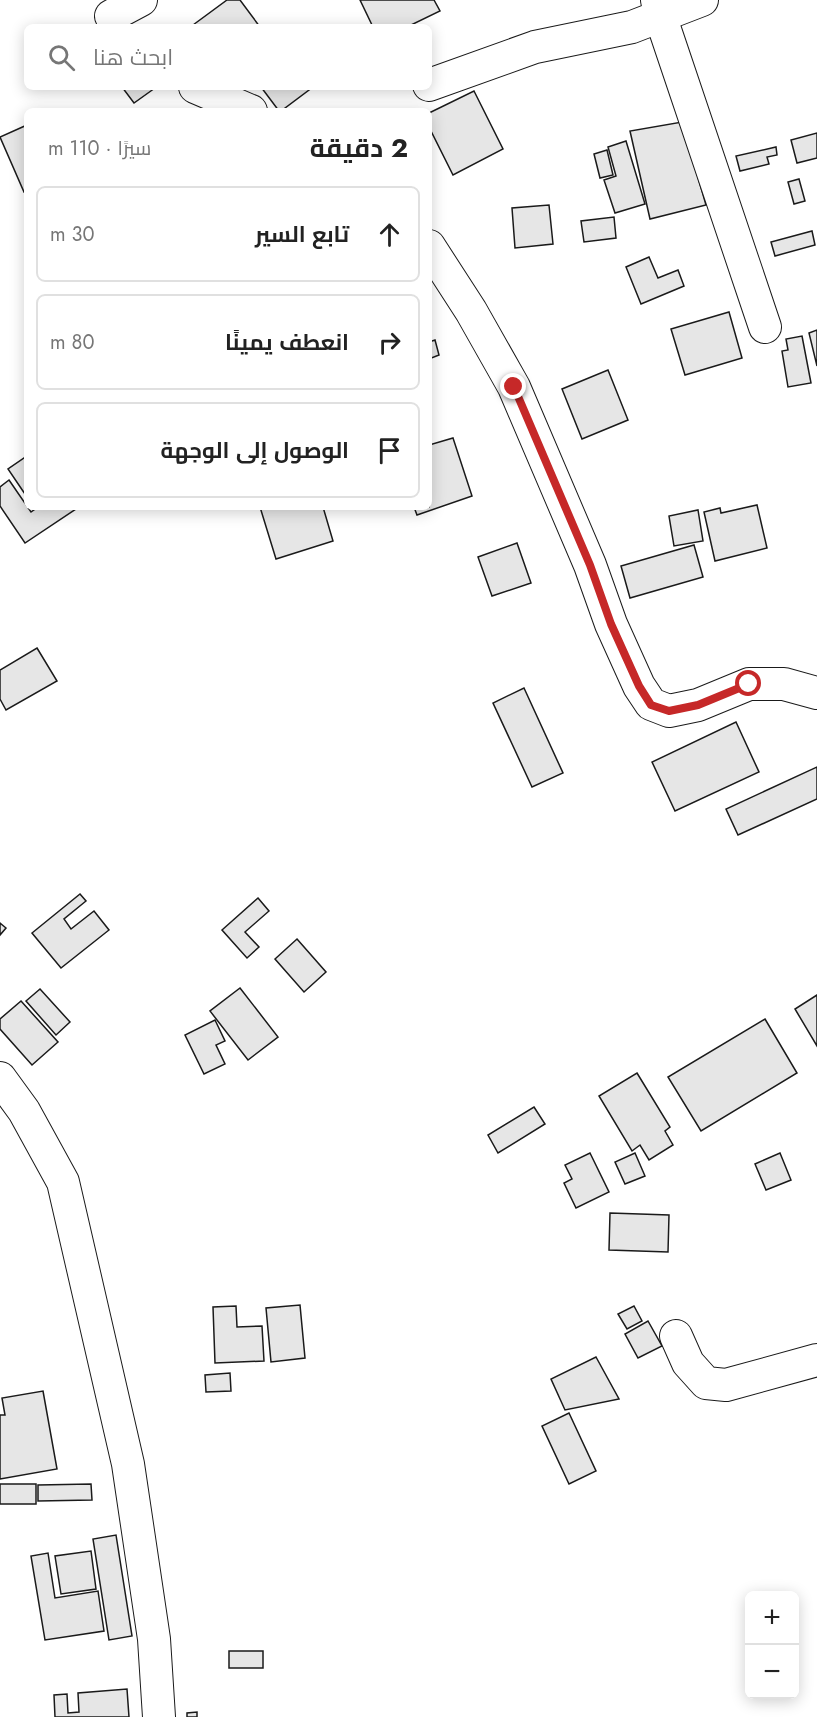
<!DOCTYPE html>
<html lang="ar">
<head>
<meta charset="utf-8">
<style>
	:root { --surface:#fff; --page:#f2f2f2; --text:#222; --muted:#767676; --line:#e0e0e0 }
	body { margin:0; font-family:Jost,Cairo,sans-serif; background:var(--page); color:var(--text); direction:rtl }
	.controls { position:absolute; right:18px; bottom:18px; display:grid; overflow:hidden; border-radius:9px; box-shadow:0 3px 15px #0003 }
	.controls button { width:54px; height:54px; display:grid; place-items:center; padding:0; border:0; border-bottom:2px solid var(--line); background:var(--surface); color:var(--text); font:30px sans-serif }
	.stop { position:absolute; width:18px; height:18px; margin:-14px; border:4px solid #c62828; border-radius:50%; background:#fff }
	.stop.end { background:#c62828; border-color:#fff; box-shadow:0 2px 6px #0008 }
	.list { margin:0; padding:0; list-style:none }
	h2 { display:flex; justify-content:space-between; align-items:center; height:78px; margin:0; padding:0 24px; font-size:26px }
	h2 small { font-size:20px; font-weight:400; color:var(--muted) }
	.list li { display:grid; grid-template-columns:39px 1fr auto; gap:18px; align-items:center; box-sizing:border-box; height:96px; margin:0 12px 12px; padding:0 12px; border:2px solid var(--line); border-radius:9px }
	.list b { display:block; font-size:22px; white-space:nowrap }
	.list em { font-size:20px; font-style:normal; color:var(--muted) }
	.icon { flex:none; width:33px; height:33px; fill:none; stroke:currentColor; stroke-width:2; stroke-linecap:round; stroke-linejoin:round }
	.map { position:relative; flex:none; width:817px; height:1717px; overflow:hidden; direction:ltr }
	.search { position:absolute; background:var(--surface); box-shadow:0 3px 15px #0003; left:24px; top:24px; width:408px; height:66px; display:flex; align-items:center; gap:15px; box-sizing:border-box; padding:0 21px; border-radius:9px; color:var(--muted); font-size:22px }
	.panel { position:absolute; background:var(--surface); box-shadow:0 3px 15px #0003; left:24px; top:108px; width:408px; height:402px; border-radius:9px; direction:rtl }
	.map>svg:first-child { display:block }
	.building { fill:#e6e6e6; stroke:#1a1a1a; stroke-width:1.5 }
	.lines { fill:none; stroke-linecap:round; stroke-linejoin:round }
	.minor-casing { stroke:#1a1a1a; stroke-width:34 }
	.minor { stroke:#fff; stroke-width:32 }
	.route { stroke:#c62828; stroke-width:8 }
</style>
</head>
<body>
<div class="map">
<svg width="817" height="1717" viewBox="0 0 817 1717">
	<rect width="100%" height="100%" fill="#fff"/>
	<g class="building">
		<polygon points="227,0 240,0 260,27 195,27 193,25"/>
		<polygon points="360,0 434,0 440,11 407,27 373,27"/>
		<polygon points="122,87 154,87 155,88 134,103"/>
		<polygon points="261,87 313,87 281,111 279,111"/>
		<polygon points="474,91 503,149 453,175 429,127 429,113"/>
		<polygon points="682,122 706,205 650,219 630,131"/>
		<polygon points="27,125 27,191 24,192 0,137"/>
		<polygon points="817,133 817,158 797,163 791,140"/>
		<polygon points="626,141 645,204 615,213 604,180 616,176 608,147"/>
		<polygon points="776,147 777,155 767,157 769,164 740,171 736,156"/>
		<polygon points="607,150 613,175 600,178 594,154"/>
		<polygon points="799,179 805,201 794,204 788,182"/>
		<polygon points="549,205 553,244 515,248 512,208"/>
		<polygon points="614,217 616,238 584,242 581,221"/>
		<polygon points="812,231 815,245 775,256 771,242"/>
		<polygon points="649,257 658,278 678,270 684,286 641,304 626,267"/>
		<polygon points="729,312 742,358 685,375 671,329"/>
		<polygon points="817,330 817,366 809,333"/>
		<polygon points="802,336 811,383 788,387 782,351 788,350 786,339"/>
		<polygon points="435,340 439,355 429,359 429,342"/>
		<polygon points="608,370 628,420 582,439 562,389"/>
		<polygon points="453,438 472,496 417,515 414,507 429,507 429,445"/>
		<polygon points="27,456 27,497 8,469"/>
		<polygon points="9,480 31,512 38,507 79,507 25,543 0,506 0,487"/>
		<polygon points="757,505 767,548 715,561 704,512 720,508 721,513"/>
		<polygon points="260,507 323,507 333,541 276,559"/>
		<polygon points="698,510 703,541 674,546 669,516"/>
		<polygon points="517,543 531,583 492,596 478,557"/>
		<polygon points="694,545 703,577 630,598 621,566"/>
		<polygon points="37,648 57,681 6,710 0,699 0,670"/>
		<polygon points="524,688 563,773 532,787 493,703"/>
		<polygon points="736,722 759,772 675,811 652,762"/>
		<polygon points="817,767 817,799 738,835 726,809"/>
		<polygon points="80,894 86,901 64,919 71,929 94,911 109,930 61,968 32,933"/>
		<polygon points="258,898 269,911 245,932 259,947 247,958 222,930"/>
		<polygon points="0,923 6,928 0,935"/>
		<polygon points="297,939 326,972 304,992 275,959"/>
		<polygon points="240,988 278,1037 248,1060 210,1011"/>
		<polygon points="40,989 70,1022 56,1035 26,1001"/>
		<polygon points="817,995 817,1046 795,1009"/>
		<polygon points="21,1001 58,1042 32,1065 0,1029 0,1019"/>
		<polygon points="765,1019 797,1073 701,1131 668,1077"/>
		<polygon points="215,1020 225,1041 216,1045 225,1064 204,1074 185,1035"/>
		<polygon points="637,1073 670,1127 665,1131 673,1145 649,1160 640,1145 632,1151 599,1096"/>
		<polygon points="534,1107 545,1124 498,1153 488,1135"/>
		<polygon points="590,1153 609,1192 576,1208 564,1183 572,1179 565,1165"/>
		<polygon points="635,1153 645,1176 625,1184 615,1162"/>
		<polygon points="780,1153 791,1180 766,1190 755,1164"/>
		<polygon points="610,1213 669,1215 668,1252 609,1250"/>
		<polygon points="300,1305 305,1358 271,1362 266,1308"/>
		<polygon points="236,1306 237,1327 262,1326 264,1361 215,1363 213,1307"/>
		<polygon points="634,1306 642,1321 627,1329 618,1314"/>
		<polygon points="648,1321 662,1346 638,1358 625,1334"/>
		<polygon points="596,1357 619,1399 565,1410 551,1379"/>
		<polygon points="230,1373 231,1391 206,1392 205,1375"/>
		<polygon points="43,1391 57,1469 0,1479 0,1415 5,1415 2,1398"/>
		<polygon points="569,1413 596,1471 569,1484 542,1426"/>
		<rect x="0" y="1484" width="36" height="20"/>
		<polygon points="91,1484 92,1500 38,1501 38,1485"/>
		<polygon points="116,1535 132,1636 109,1640 93,1539"/>
		<polygon points="91,1551 96,1589 61,1594 55,1556"/>
		<polygon points="48,1553 55,1598 98,1591 104,1631 45,1640 31,1556"/>
		<rect x="229" y="1651" width="34" height="17"/>
		<polygon points="127,1689 129,1717 55,1717 54,1695 67,1694 68,1713 79,1712 78,1693"/>
		<polygon points="197,1712 197,1717 187,1717 187,1713"/>
	</g>
	<g class="lines">
		<defs>
			<g id="minor">
				<polyline points="657,0 660,15 765,327"/>
				<polyline points="111,16 141,0"/>
				<polyline points="429,85 535,47 632,27 702,0"/>
				<polyline points="195,87 251,111"/>
				<polyline points="429,246 471,311 514,387 590,565 611,624 639,686 651,704 669,711 698,705 749,684 784,684 817,693"/>
				<polyline points="0,1078 24,1111 63,1182 128,1464 154,1639 159,1717"/>
				<polyline points="676,1336 688,1363 706,1383 726,1385 817,1360"/>
			</g>
		</defs>
		<use href="#minor" class="minor-casing"/>
		<use href="#minor" class="minor"/>
	</g>
	<g class="lines">
		<polyline class="route" points="514,387 590,565 611,624 639,686 651,705 669,711 698,705 749,684"/>
	</g>
</svg>
<div class="controls">
<button>+</button>
<button>−</button>
</div>
<div class="stop" style="left:749px;top:684px"></div>
<div class="stop end" style="left:514px;top:387px"></div>
<div class="search"><svg class="icon" aria-label="search" viewBox="0 0 24 24"><circle cx="10" cy="10" r="6"/><path d="M15 15l6 6"/></svg>ابحث هنا</div>
<section class="panel">
<h2>2 دقيقة<small>سيرًا · 110 m</small></h2>
<ul class="list">
<li><svg class="icon" aria-label="ahead" viewBox="0 0 24 24"><path d="M12 20V5M6 11l6-6 6 6"/></svg><div><b>تابع السير</b></div><em>30 m</em></li>
<li><svg class="icon" aria-label="right" viewBox="0 0 24 24"><path d="M7 20v-9h11M14 6l5 5-5 5"/></svg><div><b>انعطف يمينًا</b></div><em>80 m</em></li>
<li><svg class="icon" aria-label="arrive" viewBox="0 0 24 24"><path d="M6 21V4h12l-3 4 3 4H6"/></svg><div><b>الوصول إلى الوجهة</b></div></li>
</ul>
</section>
</div>
</body>
</html>
